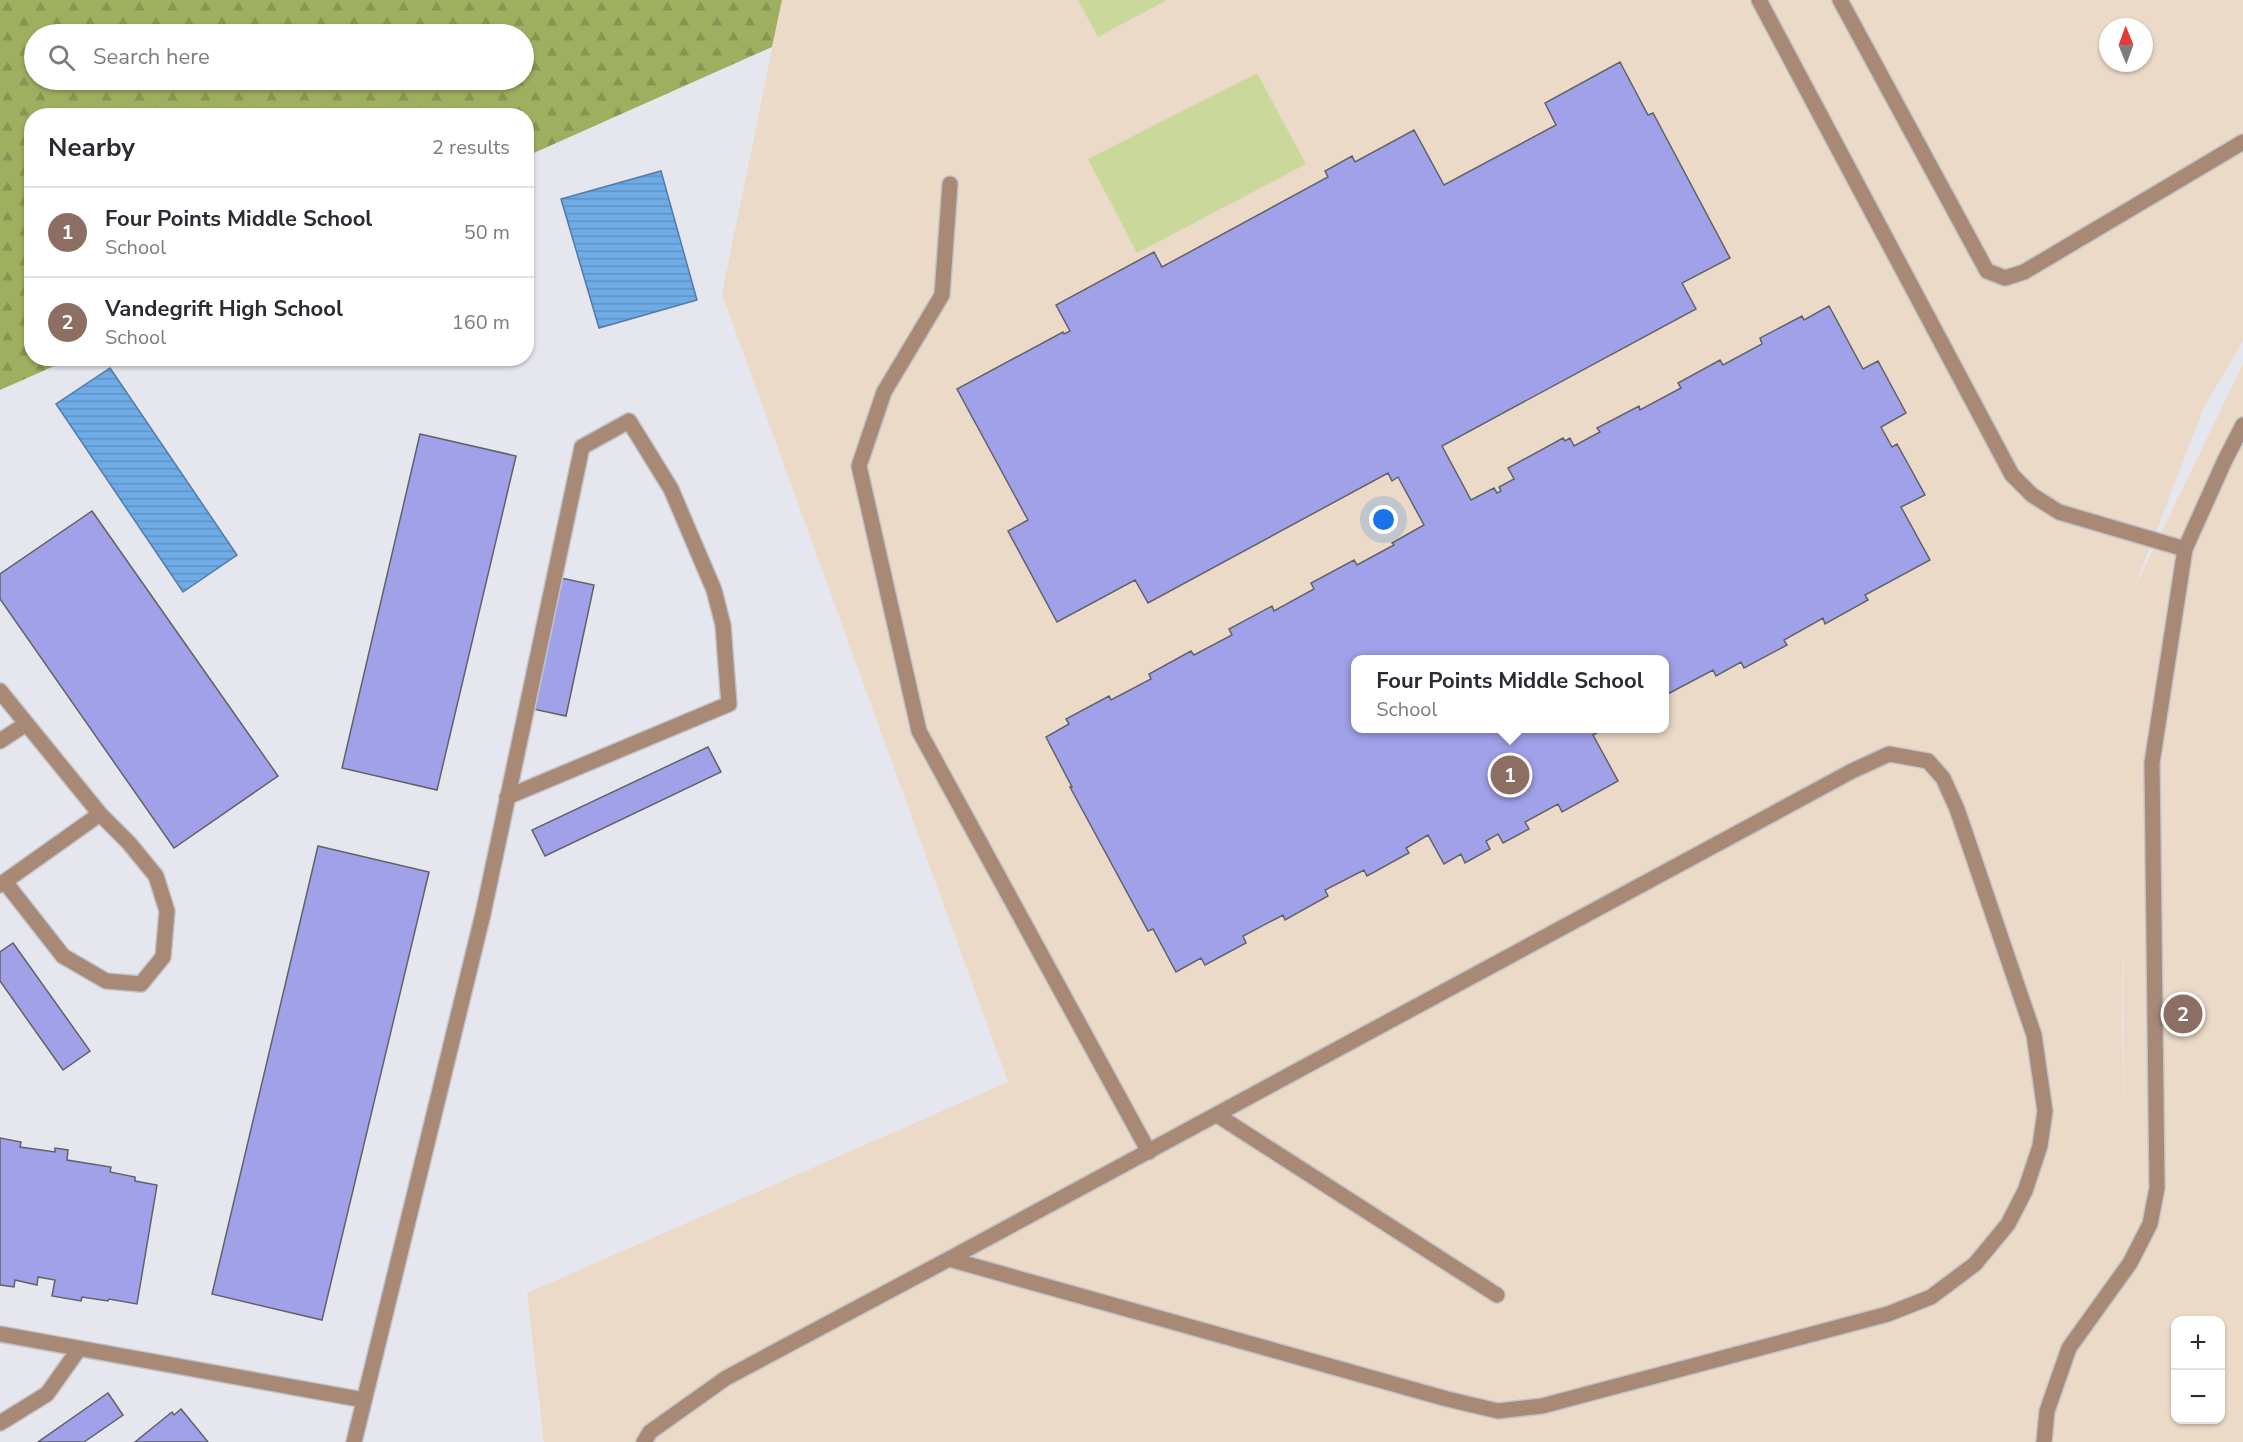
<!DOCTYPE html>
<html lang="en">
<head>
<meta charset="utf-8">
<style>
	:root { --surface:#fff; --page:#f2f2f3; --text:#2b2b33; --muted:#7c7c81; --line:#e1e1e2; --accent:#1f6a73 }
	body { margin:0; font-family:"Nunito Sans",sans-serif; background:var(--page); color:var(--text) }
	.controls { position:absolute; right:18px; bottom:18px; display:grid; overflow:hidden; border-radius:12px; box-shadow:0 2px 4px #0004 }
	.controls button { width:54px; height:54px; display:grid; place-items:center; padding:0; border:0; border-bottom:2px solid var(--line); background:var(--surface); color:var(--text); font:30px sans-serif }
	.compass { position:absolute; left:2099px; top:18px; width:54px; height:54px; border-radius:50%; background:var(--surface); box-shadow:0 2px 4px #0004; rotate:359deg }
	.you { position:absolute; left:1384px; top:520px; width:21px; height:21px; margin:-15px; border:4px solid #fff; border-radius:50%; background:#1a73e8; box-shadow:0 0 0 9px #1a73e833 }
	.badge { display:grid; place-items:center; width:39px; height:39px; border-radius:50%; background:var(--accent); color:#fff; font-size:20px; font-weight:700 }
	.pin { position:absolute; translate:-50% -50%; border:3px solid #fff; box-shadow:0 2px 6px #0006 }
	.popup { position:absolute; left:1351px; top:655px; width:318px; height:78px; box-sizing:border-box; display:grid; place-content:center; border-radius:12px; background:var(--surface); filter:drop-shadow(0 2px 4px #0005); font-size:20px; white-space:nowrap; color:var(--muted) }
	.popup b { font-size:22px; color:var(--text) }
	.popup::after { content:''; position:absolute; left:50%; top:100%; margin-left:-12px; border:12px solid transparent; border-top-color:var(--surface) }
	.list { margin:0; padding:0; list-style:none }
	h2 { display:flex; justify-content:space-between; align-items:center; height:78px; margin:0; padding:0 24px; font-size:26px }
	h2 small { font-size:20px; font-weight:400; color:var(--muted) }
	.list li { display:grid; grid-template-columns:39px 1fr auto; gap:18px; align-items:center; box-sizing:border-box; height:90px; padding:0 24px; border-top:2px solid var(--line) }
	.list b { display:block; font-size:22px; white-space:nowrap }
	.list p { margin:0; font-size:20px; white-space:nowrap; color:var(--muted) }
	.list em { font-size:20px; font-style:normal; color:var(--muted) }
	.icon { flex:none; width:33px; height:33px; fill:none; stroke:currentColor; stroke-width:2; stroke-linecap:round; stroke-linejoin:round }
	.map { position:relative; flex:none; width:2243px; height:1442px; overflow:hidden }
	.search { position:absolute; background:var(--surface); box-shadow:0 2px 4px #0004; left:24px; top:24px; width:510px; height:66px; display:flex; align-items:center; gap:15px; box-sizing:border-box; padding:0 21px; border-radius:33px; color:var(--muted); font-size:22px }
	.panel { position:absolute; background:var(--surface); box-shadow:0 2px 4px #0004; left:24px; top:108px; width:510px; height:258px; border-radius:24px }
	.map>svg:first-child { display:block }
	.education { fill:#ebdac8; fill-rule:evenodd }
	.grass { fill:#cad99b }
	.forest { fill:url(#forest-firs); fill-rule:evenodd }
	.water { fill:url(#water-rules); stroke:#527ca6; stroke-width:1.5 }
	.building { fill:#a1a1ea; stroke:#616268; stroke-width:1.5 }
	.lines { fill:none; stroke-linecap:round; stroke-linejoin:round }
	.service-casing { stroke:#c3c3ca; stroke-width:18 }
	.service { stroke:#a88975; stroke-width:15 }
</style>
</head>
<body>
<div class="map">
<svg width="2243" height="1442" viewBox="0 0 2243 1442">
	<defs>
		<pattern id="forest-firs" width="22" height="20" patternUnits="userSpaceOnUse" patternTransform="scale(1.5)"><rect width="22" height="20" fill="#9eaf5f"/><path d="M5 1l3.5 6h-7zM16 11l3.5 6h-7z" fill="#879552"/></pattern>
		<pattern id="water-rules" width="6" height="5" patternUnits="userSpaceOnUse" patternTransform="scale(1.5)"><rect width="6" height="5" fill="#6fabe6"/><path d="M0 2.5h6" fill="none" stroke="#5f92c4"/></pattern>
	</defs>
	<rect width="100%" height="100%" fill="#e6e6ee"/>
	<path class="education" d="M782,0h1461v341l-39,66 -70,182 109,-225v1078h-1699l-17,-149 481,-211 -286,-788zM2108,27h36v36h-36zM1356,660h308v68h-308zM2123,919v1l1,196 -2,-94zM2176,1320h44v100h-44z"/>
	<g class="grass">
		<polygon points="1078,0 1167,0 1098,37"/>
		<polygon points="1257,73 1306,164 1137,253 1088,159"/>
	</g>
	<path class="forest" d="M0,0h782l-10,47 -245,109 -1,-40h-494v242l38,1 -70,31zM34,34h490v46h-490z"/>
	<g class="water">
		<polygon points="661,171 697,300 599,328 561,199"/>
		<polygon points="110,368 237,555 183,592 56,404"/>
	</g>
	<g class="building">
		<polygon points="1620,62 1648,115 1653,113 1730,258 1682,283 1696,309 1442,446 1471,500 1494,488 1497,493 1501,491 1499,487 1514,479 1508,468 1563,438 1565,441 1570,438 1574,446 1600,432 1597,428 1639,406 1640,410 1681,388 1678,383 1720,360 1723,365 1762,344 1760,338 1802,316 1804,320 1829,306 1863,369 1878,361 1906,413 1881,427 1892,447 1897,444 1925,495 1901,507 1930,560 1865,595 1868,600 1825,624 1823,618 1784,640 1787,645 1744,668 1741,662 1716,676 1713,670 1664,696 1664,660 1356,660 1356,728 1605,728 1593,735 1618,781 1562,812 1558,804 1525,822 1529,829 1503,843 1498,834 1486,841 1490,849 1465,863 1461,854 1444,864 1428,835 1406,848 1409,853 1367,876 1364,870 1325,890 1328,896 1285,920 1283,915 1243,936 1246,943 1205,965 1201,958 1176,972 1153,929 1148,931 1070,787 1072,787 1046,737 1069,724 1066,719 1109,696 1111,700 1151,679 1149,674 1191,651 1194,655 1232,635 1229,629 1272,606 1274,611 1314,589 1311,583 1354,560 1357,565 1394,545 1392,543 1424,525 1398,477 1392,481 1388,473 1148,603 1135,580 1057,622 1008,531 1028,520 957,389 1063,332 1064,334 1070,331 1056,305 1154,252 1162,267 1328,177 1325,171 1352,156 1355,162 1414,130 1444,185 1556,125 1545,103"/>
		<polygon points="420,434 516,456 437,790 342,768"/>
		<polygon points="92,511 278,776 174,848 0,599 0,574"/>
		<polygon points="561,578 594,585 566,716 533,709"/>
		<polygon points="708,747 721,772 545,856 532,830"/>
		<polygon points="318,846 429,872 322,1320 212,1294"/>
		<polygon points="13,943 90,1051 63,1070 0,981 0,952"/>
		<polygon points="0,1138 21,1142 20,1147 55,1152 55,1148 68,1150 67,1160 111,1167 110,1172 135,1177 135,1181 157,1185 137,1304 109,1299 108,1301 82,1297 81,1301 52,1296 55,1280 38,1277 37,1285 15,1280 14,1287 0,1285"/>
		<polygon points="108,1393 123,1415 84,1442 38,1442"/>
		<polygon points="181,1409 208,1442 135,1442 172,1412 174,1415"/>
	</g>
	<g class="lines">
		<defs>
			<g id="service">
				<polyline points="1759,0 2012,475 2032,495 2059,512 2185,549"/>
				<polyline points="1840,0 1987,271 2005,278 2024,272 2243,142"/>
				<polyline points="950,184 942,295 884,392 859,466 919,731 1149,1152"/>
				<polyline points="0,691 100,814 0,885"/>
				<polyline points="0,741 26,724"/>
				<polyline points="5,882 63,956 106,981 141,984 163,957 167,911 156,876 129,843 100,814"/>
				<polyline points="1217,1115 1497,1295"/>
				<polyline points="0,1334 364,1400"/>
				<polyline points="0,1423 47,1394 79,1349"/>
				<polyline points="354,1442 483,914 582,447 629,421 671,489 714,590 723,625 729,704 507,797"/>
				<polyline points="644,1442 650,1432 726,1378 949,1259 1852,771 1889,754 1928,761 1943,778 1957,809 2034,1035 2045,1111 2040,1146 2025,1191 2008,1224 1975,1264 1931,1297 1888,1314 1542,1406 1498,1411 1447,1399 949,1259"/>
				<polyline points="2044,1442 2047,1411 2069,1348 2130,1263 2150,1224 2157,1188 2152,763 2185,549 2225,460 2243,425"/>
			</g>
		</defs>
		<use href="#service" class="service-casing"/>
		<use href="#service" class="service"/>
	</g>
</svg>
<div class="controls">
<button>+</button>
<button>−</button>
</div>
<svg class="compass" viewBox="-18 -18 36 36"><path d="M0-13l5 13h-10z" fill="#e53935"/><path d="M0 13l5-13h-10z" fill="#7c7c81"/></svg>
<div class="you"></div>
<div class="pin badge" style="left:1510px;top:775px;background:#8d6e63">1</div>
<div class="popup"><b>Four Points Middle School</b>School</div>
<div class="pin badge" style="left:2183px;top:1014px;background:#8d6e63">2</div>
<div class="search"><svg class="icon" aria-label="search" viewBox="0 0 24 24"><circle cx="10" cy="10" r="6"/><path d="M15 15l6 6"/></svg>Search here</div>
<section class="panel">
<h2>Nearby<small>2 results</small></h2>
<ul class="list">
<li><span class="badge" style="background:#8d6e63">1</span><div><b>Four Points Middle School</b><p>School</p></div><em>50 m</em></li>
<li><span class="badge" style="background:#8d6e63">2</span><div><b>Vandegrift High School</b><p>School</p></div><em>160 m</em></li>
</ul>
</section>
</div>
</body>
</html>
